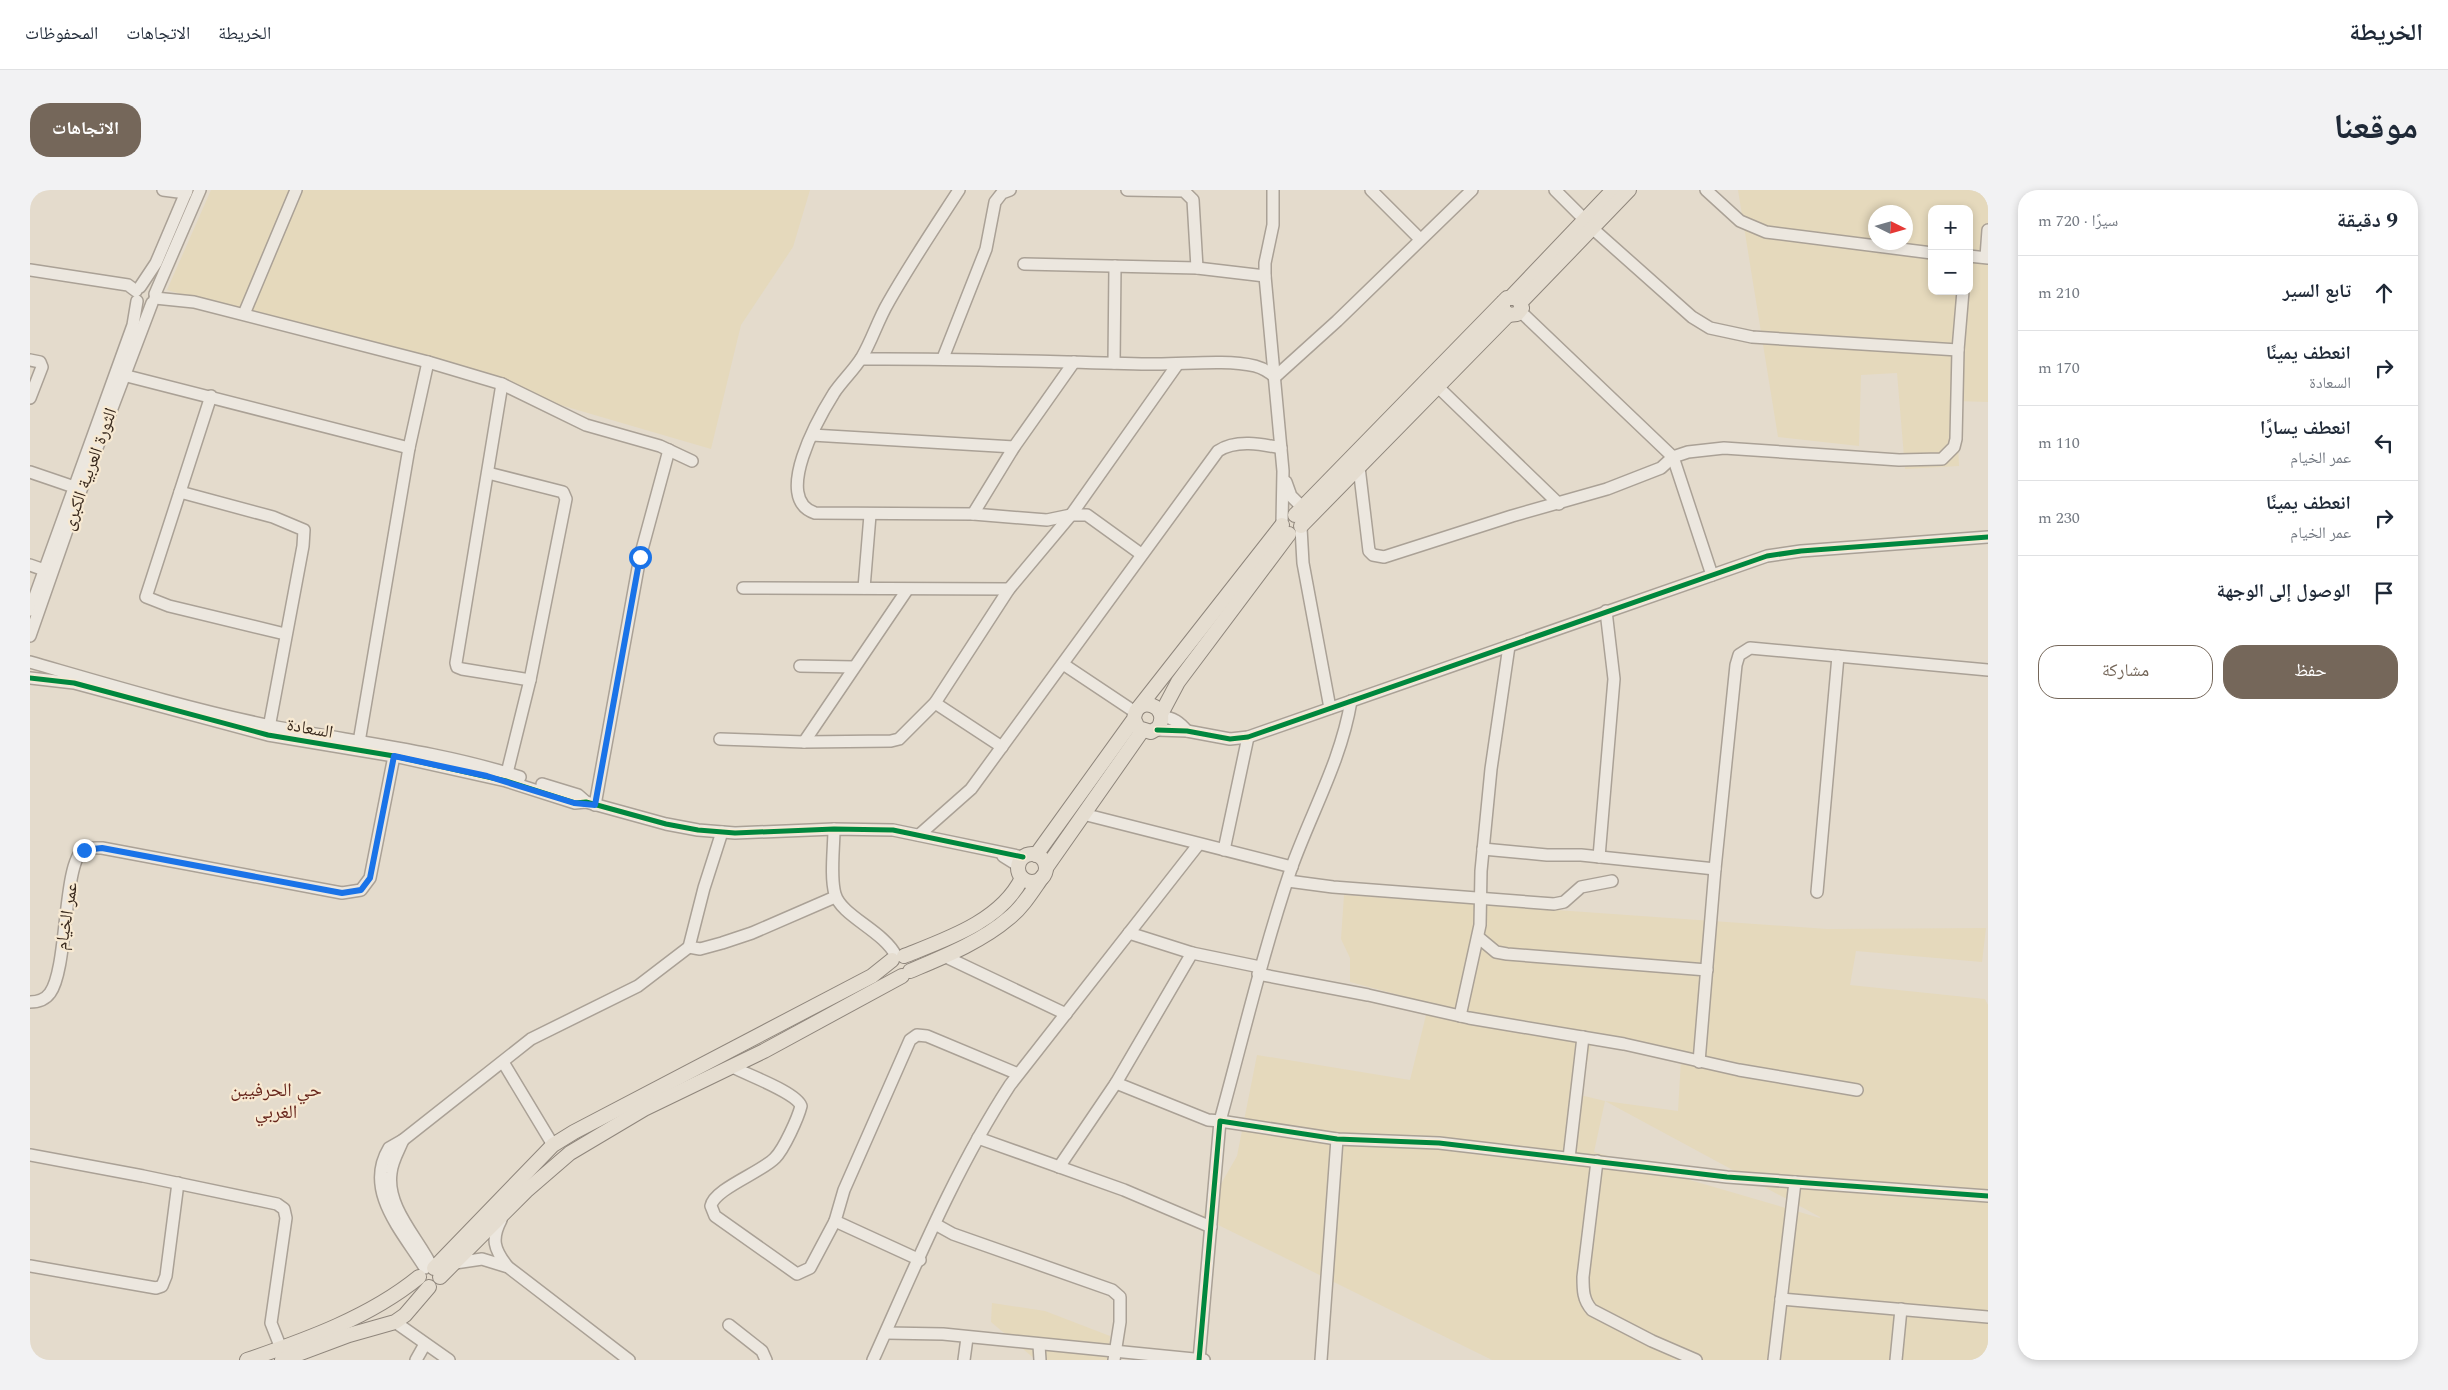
<!DOCTYPE html>
<html lang="ar">
<head>
<meta charset="utf-8">
<style>
	:root { --surface:#fff; --page:#f2f2f3; --text:#1f2937; --muted:#747a83; --line:#e0e1e3; --accent:#75675a }
	body { margin:0; font-family:Spectral,"Noto Naskh Arabic",serif; background:var(--page); color:var(--text); direction:rtl }
	.controls { position:absolute; right:15px; top:15px; display:grid; overflow:hidden; border-radius:10px; box-shadow:0 2px 8px #0003 }
	.controls button { width:45px; height:45px; display:grid; place-items:center; padding:0; border:0; border-bottom:1px solid var(--line); background:var(--surface); color:var(--text); font:25px sans-serif }
	.compass { position:absolute; left:1838px; top:15px; width:45px; height:45px; border-radius:50%; background:var(--surface); box-shadow:0 2px 8px #0003; rotate:95deg }
	.stop { position:absolute; width:15px; height:15px; margin:-11px; border:4px solid #1a73e8; border-radius:50%; background:#fff }
	.stop.end { background:#1a73e8; border-color:#fff; box-shadow:0 1px 5px #0008 }
	.list { margin:0; padding:0; list-style:none }
	h2 { display:flex; justify-content:space-between; align-items:center; height:65px; margin:0; padding:0 20px; font-size:21px }
	h2 small { font-size:16px; font-weight:400; color:var(--muted) }
	.list li { display:grid; grid-template-columns:32px 1fr auto; gap:15px; align-items:center; box-sizing:border-box; height:75px; padding:0 20px; border-top:1px solid var(--line) }
	.list b { display:block; font-size:19px; white-space:nowrap }
	.list p { margin:0; font-size:16px; white-space:nowrap; color:var(--muted) }
	.list em { font-size:16px; font-style:normal; color:var(--muted) }
	.actions { display:flex; gap:10px; padding:15px 20px }
	.actions a { flex:1; padding:11px 0; border:1px solid var(--accent); border-radius:20px; text-align:center; font-size:18px; color:var(--accent) }
	.actions .main { background:var(--accent); color:#fff }
	.icon { flex:none; width:28px; height:28px; fill:none; stroke:currentColor; stroke-width:2; stroke-linecap:round; stroke-linejoin:round }
	.map { position:relative; flex:none; width:1958px; height:1170px; overflow:hidden; direction:ltr; border-radius:20px }
	header { display:flex; align-items:center; gap:30px; box-sizing:border-box; height:70px; padding:0 25px; background:var(--surface); border-bottom:1px solid var(--line) }
	header strong { font-size:24px }
	nav { display:flex; gap:28px; margin-inline-start:auto; font-size:18px }
	.intro { display:flex; align-items:center; justify-content:space-between; box-sizing:border-box; height:120px; padding:0 30px }
	h1 { margin:0; font-size:35px }
	.button { padding:12px 22px; border-radius:20px; background:var(--accent); color:#fff; font-size:18px; font-weight:700 }
	main { display:flex; gap:30px; padding:0 30px }
	aside { flex:1; background:var(--surface); border-radius:20px; box-shadow:0 2px 8px #0003 }
	.map>svg:first-child { display:block }
	.farmland { fill:#e5d9bc; fill-rule:evenodd }
	.lines { fill:none; stroke-linecap:round; stroke-linejoin:round }
	.minor-casing { stroke:#aaa196; stroke-width:14 }
	.major-casing { stroke:#8f867c; stroke-width:16 }
	.minor { stroke:#ece7df; stroke-width:11 }
	.major { stroke:#e5ddd0; stroke-width:14 }
	.cycleway-casing { stroke:#f7e9d2; stroke-width:8 }
	.cycleway { stroke:#00873e; stroke-width:5 }
	.route { stroke:#1a73e8; stroke-width:6 }
	.labels { text-anchor:middle; stroke-width:4.5; stroke-linejoin:round; paint-order:stroke }
	.street-label { font-size:18px; fill:#39291d; stroke:#f7e9d2 }
	.neighbourhood-label { font-size:19px; fill:#67251b; stroke:#f7e9d2 }
</style>
</head>
<body>
<header>
<strong>الخريطة</strong>
<nav><a>الخريطة</a><a>الاتجاهات</a><a>المحفوظات</a></nav>
</header>
<div class="intro"><h1>موقعنا</h1><a class="button">الاتجاهات</a></div>
<main>
<aside>
<h2>9 دقيقة<small>سيرًا · 720 m</small></h2>
<ul class="list">
<li><svg class="icon" aria-label="ahead" viewBox="0 0 24 24"><path d="M12 20V5M6 11l6-6 6 6"/></svg><div><b>تابع السير</b></div><em>210 m</em></li>
<li><svg class="icon" aria-label="right" viewBox="0 0 24 24"><path d="M7 20v-9h11M14 6l5 5-5 5"/></svg><div><b>انعطف يمينًا</b><p>السعادة</p></div><em>170 m</em></li>
<li><svg class="icon" aria-label="left" viewBox="0 0 24 24"><path d="M17 20v-9H6M10 6l-5 5 5 5"/></svg><div><b>انعطف يسارًا</b><p>عمر الخيام</p></div><em>110 m</em></li>
<li><svg class="icon" aria-label="right" viewBox="0 0 24 24"><path d="M7 20v-9h11M14 6l5 5-5 5"/></svg><div><b>انعطف يمينًا</b><p>عمر الخيام</p></div><em>230 m</em></li>
<li><svg class="icon" aria-label="arrive" viewBox="0 0 24 24"><path d="M6 21V4h12l-3 4 3 4H6"/></svg><div><b>الوصول إلى الوجهة</b></div></li>
</ul>
<div class="actions"><a class="main">حفظ</a><a>مشاركة</a></div>
</aside>
<div class="map">
<svg width="1958" height="1170" viewBox="0 0 1958 1170">
	<rect width="100%" height="100%" fill="#e4dbcc"/>
	<g class="farmland">
		<polygon points="181,0 780,0 763,57 711,135 681,259 137,100"/>
		<path d="M1708,0h250v212l-32,-1 3,65 -54,3 -8,-96 -36,2 -2,71 -81,-9zM1902,19h37v82h-37zM1846,22h30v30h-30z"/>
		<path d="M1314,705l483,34 159,-1 -4,34 -126,-11 -6,34 135,14 3,6v355h-496l-290,-143 35,-61 20,-101 153,25 19,-77 -79,-21v-24l-9,-19zM1561,854l90,16 -3,51 -73,-10 -25,-6zM1575,911l215,116v1l-226,-66z"/>
		<polygon points="962,1113 1015,1121 1080,1146 1078,1170 1006,1170 961,1132"/>
	</g>
	<g class="lines">
		<defs>
			<g id="minor">
				<polyline points="133,0 156,3"/>
				<path d="M929,0c-24,37 -49,74 -71,113 -10,17 -16,37 -26,54 -8,13 -20,24 -28,36 -15,24 -62,106 -19,120l158,1 74,6 24,-5h16l54,39"/>
				<polyline points="1097,0 1154,1 1163,10 1167,78"/>
				<polyline points="1243,0 1243,35 1235,73 1235,86 1253,281 1252,333"/>
				<polyline points="1341,0 1390,49"/>
				<polyline points="1525,0 1554,29"/>
				<polyline points="1676,0 1710,31 1736,42 1902,63"/>
				<polyline points="1562,38 1662,127 1680,138 1722,147 1928,160"/>
				<polyline points="1939,66 1958,68"/>
				<polyline points="1956,67 1958,40"/>
				<polyline points="994,74 1167,78 1235,86"/>
				<polyline points="0,80 98,95 106,101"/>
				<polyline points="110,97 126,73 157,0"/>
				<polyline points="125,104 170,0"/>
				<polyline points="125,108 164,112 398,172 472,194 556,235 630,256 662,271"/>
				<polyline points="1490,121 1643,267 1682,385"/>
				<polyline points="214,124 266,0"/>
				<polyline points="913,168 956,59 965,12 972,3 980,0"/>
				<path d="M831,169c96,-1 192,3 288,5 33,1 74,-5 106,2 8,2 14,6 20,11l62,-56 135,-131"/>
				<polyline points="0,170 10,172 12,177 0,208"/>
				<polyline points="1084,173 1085,76"/>
				<polyline points="93,185 379,258"/>
				<polyline points="472,194 426,473 427,477 432,479 500,490"/>
				<polyline points="1408,197 1529,314"/>
				<polyline points="181,206 116,407 139,416 255,444"/>
				<polyline points="782,245 984,257"/>
				<polyline points="1329,277 1339,361 1343,365 1354,367 1482,326 1577,299 1631,278 1643,267 1658,262 1694,258 1869,270 1912,269 1924,257 1926,249 1928,160 1933,101"/>
				<polyline points="0,282 50,299"/>
				<polyline points="458,283 533,302 536,309 500,490 477,583"/>
				<polyline points="1256,292 1261,306 1273,318"/>
				<polyline points="150,302 243,327 274,340 273,356 238,543"/>
				<polyline points="943,324 984,257 1044,172"/>
				<polyline points="1271,338 1273,373 1300,518"/>
				<polyline points="0,375 20,382"/>
				<polyline points="713,398 979,399"/>
				<polyline points="834,398 840,325"/>
				<polyline points="0,420 103,135 107,111"/>
				<polyline points="0,446 51,300 122,113"/>
				<path d="M0,472c80,23 160,47 241,64 83,16 168,25 249,51"/>
				<polyline points="1033,474 1105,522"/>
				<polyline points="770,476 824,477"/>
				<polyline points="0,488 44,493 238,545 364,566 476,591 545,613 556,612 636,634 668,640 705,643 804,639 863,640 993,667"/>
				<polyline points="905,513 972,557"/>
				<path d="M1132,527c11,0 18,6 25,14"/>
				<polyline points="1127,540 1157,541 1200,549 1218,547 1737,366 1771,361 1958,347"/>
				<polyline points="690,549 774,552 861,551 869,549 905,513 979,399 1041,325 1147,175"/>
				<polyline points="329,552 379,258 398,172"/>
				<polyline points="774,552 877,400"/>
				<polyline points="512,594 548,605 556,612"/>
				<polyline points="565,615 610,367 639,260"/>
				<polyline points="1053,624 1262,677"/>
				<path d="M804,639c0,18 -4,48 1,65 6,22 49,37 61,62"/>
				<polyline points="692,642 674,698 659,757 670,759 692,753 722,743 805,707"/>
				<path d="M889,645l52,-46 247,-338c18,-12 43,-7 63,-3"/>
				<polyline points="1453,659 1517,665 1551,665 1685,679"/>
				<polyline points="1194,660 1218,547"/>
				<polyline points="973,666 989,676"/>
				<polyline points="1569,667 1584,489 1576,421"/>
				<polyline points="1258,691 1303,697 1524,714 1534,712 1551,697 1582,691"/>
				<polyline points="1787,702 1808,466"/>
				<polyline points="1099,743 1162,763 1230,777"/>
				<polyline points="1448,747 1466,762 1477,764 1677,780"/>
				<polyline points="914,766 1036,824"/>
				<polyline points="1228,784 1338,805 1439,828 1594,854 1709,880 1827,900"/>
				<path d="M0,812c8,0 15,-2 20,-9 18,-24 13,-129 33,-143 5,-3 14,-2 19,-2l240,45 19,-3 9,-12 24,-122"/>
				<polyline points="1430,826 1450,735 1451,681 1461,579 1479,456"/>
				<polyline points="473,872 523,955"/>
				<polyline points="1669,872 1685,679 1706,475 1709,465 1720,458 1958,480"/>
				<path d="M703,877c14,8 63,25 68,39 -3,12 -17,43 -26,52 -13,14 -61,31 -64,48l4,10 82,58 13,-6 25,-47"/>
				<path d="M1086,893l92,37 12,1c23,-84 43,-169 71,-252 20,-56 50,-108 60,-168"/>
				<polyline points="948,948 1094,1000 1181,1037"/>
				<path d="M373,950c-4,10 -11,21 -12,33 -5,34 27,65 41,94"/>
				<polyline points="0,965 113,986 247,1014 254,1019 256,1028 241,1133 254,1166"/>
				<polyline points="1539,968 1553,847"/>
				<path d="M1567,971l-14,116c0,13 0,23 9,33l60,31 44,19"/>
				<polyline points="1029,977 1086,893 1162,763"/>
				<path d="M471,1030c-10,19 -7,29 6,46"/>
				<polyline points="905,1034 923,1044 1082,1100 1090,1107 1090,1132 1084,1170"/>
				<polyline points="890,1070 805,1031 814,1000 880,850 887,845 897,846 988,884"/>
				<polyline points="425,1073 452,1069 478,1077 599,1170"/>
				<polyline points="0,1076 126,1098 132,1096 136,1086 148,993"/>
				<path d="M395,1078c-22,-36 -62,-77 -36,-120l14,-8 128,-101 107,-53 51,-39"/>
				<polyline points="1751,1109 1958,1127"/>
				<polyline points="365,1132 419,1170"/>
				<polyline points="699,1135 732,1161 736,1170"/>
				<polyline points="856,1143 913,1144 1174,1170"/>
				<polyline points="1009,1155 1010,1170"/>
				<polyline points="386,1170 395,1154"/>
				<path d="M843,1170c42,-93 81,-189 137,-275l188,-240"/>
				<polyline points="934,1170 937,1148"/>
				<polyline points="1169,1170 1190,931 1307,949 1409,953 1697,987 1958,1006"/>
				<polyline points="1291,1170 1307,949"/>
				<polyline points="1744,1170 1765,992"/>
				<polyline points="1866,1170 1871,1119"/>
			</g>
			<g id="major">
				<polyline points="1482,106 1583,0"/>
				<polyline points="1491,112 1599,0"/>
				<polyline points="1265,325 1477,108 1488,108 1492,118 1487,124 1478,125 1473,119 1473,112"/>
				<polyline points="1271,336 1478,125"/>
				<polyline points="1110,516 1252,335"/>
				<polyline points="1131,524 1148,492 1259,344"/>
				<circle cx="1002" cy="678" r="14"/>
				<path d="M1006,665l98,-136c2,-26 38,-13 24,9l-7,4 -13,-4 -4,-9"/>
				<polyline points="1016,678 1112,541"/>
				<path d="M874,766c43,-17 97,-35 118,-78"/>
				<path d="M880,781c33,-14 71,-29 99,-53 14,-11 24,-28 34,-42"/>
				<polyline points="404,1078 523,955 544,942 842,786 862,770"/>
				<polyline points="410,1087 496,1001 540,963 614,919 734,861 872,786"/>
				<path d="M217,1170c59,-20 123,-43 172,-83"/>
				<polyline points="252,1170 319,1145 365,1132 375,1125 399,1097"/>
			</g>
		</defs>
		<use href="#minor" class="minor-casing"/>
		<use href="#major" class="major-casing"/>
		<use href="#minor" class="minor"/>
		<use href="#major" class="major"/>
		<defs>
			<g id="cycleway">
				<polyline points="0,488 44,493 238,545 364,566 476,591 545,613 556,612 636,634 668,640 705,643 804,639 863,640 993,667"/>
				<polyline points="1127,540 1157,541 1200,549 1218,547 1737,366 1771,361 1958,347"/>
				<polyline points="1169,1170 1190,931 1307,949 1409,953 1697,987 1958,1006"/>
			</g>
		</defs>
		<use href="#cycleway" class="cycleway-casing"/>
		<use href="#cycleway" class="cycleway"/>
	</g>
	<g class="lines">
		<polyline class="route" points="54,660 72,658 312,703 331,700 340,688 364,566 457,586 544,613 565,615 610,367"/>
	</g>
	<g class="labels">
		<g class="street-label">
			<text transform="translate(59 279) rotate(-70)" y="6">الثورة العربية الكبرى</text>
			<text transform="translate(280 538) rotate(10)" y="6">السعادة</text>
			<text transform="translate(36 726) rotate(-81)" y="6">عمر الخيام</text>
		</g>
		<g class="neighbourhood-label">
			<text x="246" y="906">حي الحرفيين<tspan x="246" dy="22">الغربي</tspan></text>
		</g>
	</g>
</svg>
<div class="controls">
<button>+</button>
<button>−</button>
</div>
<svg class="compass" viewBox="-18 -18 36 36"><path d="M0-13l5 13h-10z" fill="#e53935"/><path d="M0 13l5-13h-10z" fill="#747a83"/></svg>
<div class="stop" style="left:610px;top:367px"></div>
<div class="stop end" style="left:54px;top:660px"></div>
</div>
</main>
</body>
</html>
